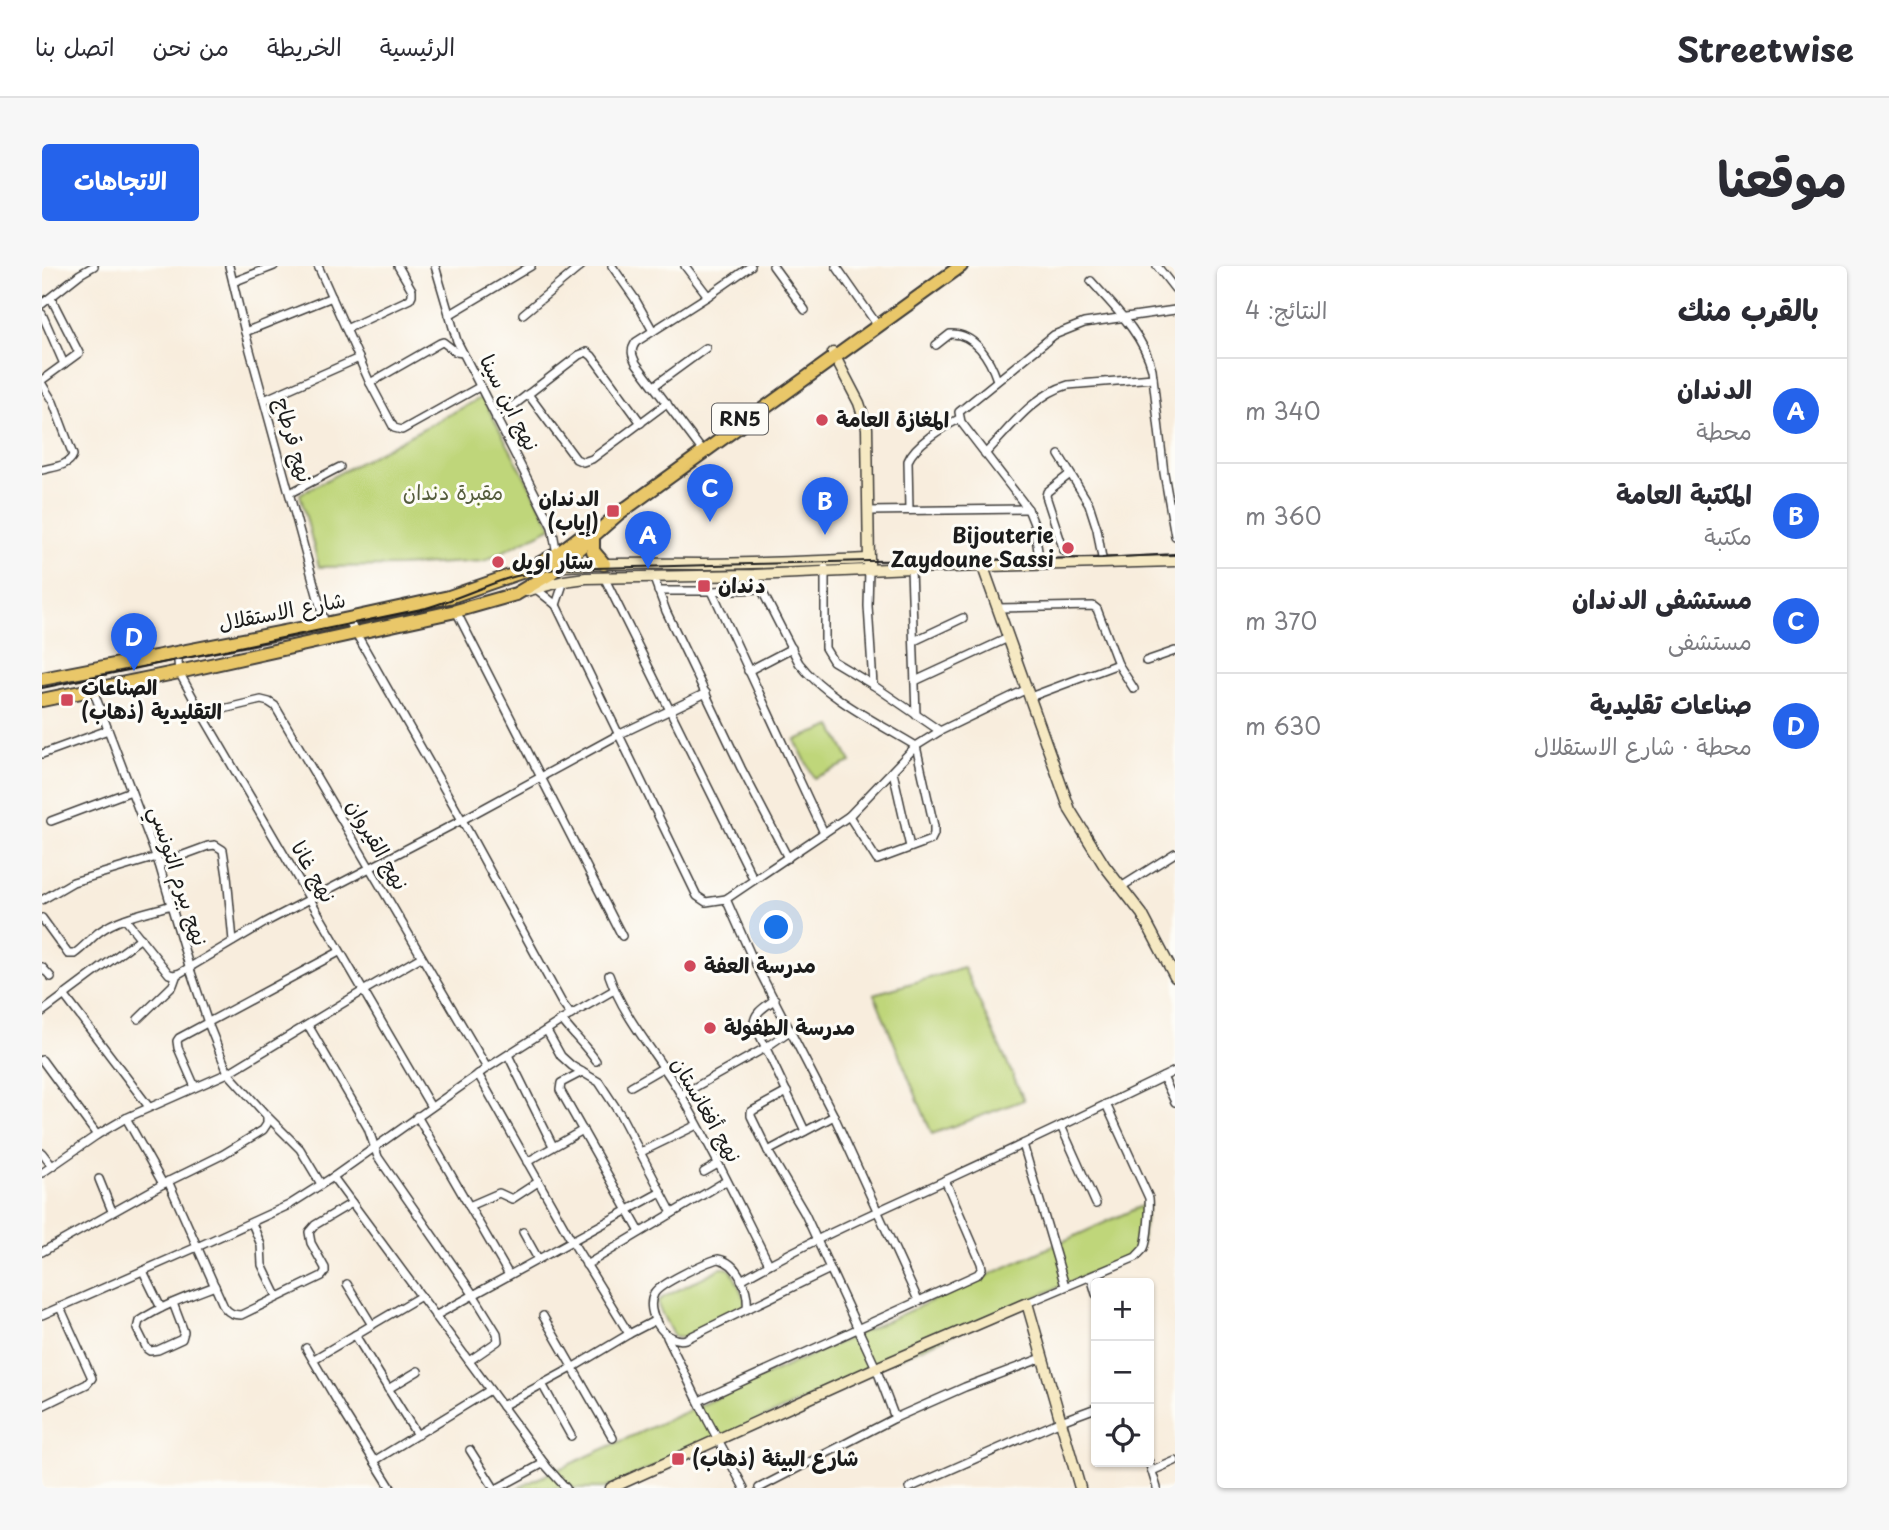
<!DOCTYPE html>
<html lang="ar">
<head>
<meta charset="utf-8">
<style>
	:root { --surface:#fff; --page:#f7f7f7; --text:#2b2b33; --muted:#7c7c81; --line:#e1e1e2; --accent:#2563eb }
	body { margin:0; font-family:"Playpen Sans","Playpen Sans Arabic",sans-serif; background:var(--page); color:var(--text); direction:rtl }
	.controls { position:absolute; right:21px; bottom:21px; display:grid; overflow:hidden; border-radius:7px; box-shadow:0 2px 5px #0004 }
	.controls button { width:63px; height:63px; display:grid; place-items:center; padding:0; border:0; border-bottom:2px solid var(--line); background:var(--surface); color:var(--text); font:35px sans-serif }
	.you { position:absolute; left:735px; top:662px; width:24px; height:24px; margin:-18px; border:5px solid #fff; border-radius:50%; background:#1a73e8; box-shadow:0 0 0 10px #1a73e833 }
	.badge { display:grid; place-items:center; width:46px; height:46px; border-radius:50%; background:var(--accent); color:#fff; font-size:23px; font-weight:700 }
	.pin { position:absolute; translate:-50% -58px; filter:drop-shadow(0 2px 4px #0008) }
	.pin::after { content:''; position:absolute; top:37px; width:24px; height:21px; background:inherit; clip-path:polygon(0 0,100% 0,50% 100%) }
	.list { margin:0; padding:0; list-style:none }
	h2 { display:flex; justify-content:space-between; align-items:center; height:91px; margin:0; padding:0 28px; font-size:30px }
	h2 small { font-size:23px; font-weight:400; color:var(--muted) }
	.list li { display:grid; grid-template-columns:46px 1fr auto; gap:21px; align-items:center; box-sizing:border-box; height:105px; padding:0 28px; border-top:2px solid var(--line) }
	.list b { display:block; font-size:26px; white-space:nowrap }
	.list p { margin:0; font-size:23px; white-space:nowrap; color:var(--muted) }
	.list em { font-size:23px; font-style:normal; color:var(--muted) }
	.icon { flex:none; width:38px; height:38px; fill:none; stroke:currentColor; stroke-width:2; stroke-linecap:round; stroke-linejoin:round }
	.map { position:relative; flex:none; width:1133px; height:1222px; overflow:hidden; direction:ltr; border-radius:7px }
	header { display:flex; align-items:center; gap:42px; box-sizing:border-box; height:98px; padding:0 35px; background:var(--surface); border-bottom:2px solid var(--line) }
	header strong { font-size:33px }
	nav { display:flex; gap:38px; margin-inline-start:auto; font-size:24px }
	.intro { display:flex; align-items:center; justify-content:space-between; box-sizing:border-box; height:168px; padding:0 42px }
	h1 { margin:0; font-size:49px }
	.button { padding:18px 32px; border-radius:7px; background:var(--accent); color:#fff; font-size:24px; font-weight:700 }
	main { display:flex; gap:42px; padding:0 42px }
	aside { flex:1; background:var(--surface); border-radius:7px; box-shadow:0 2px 5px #0004 }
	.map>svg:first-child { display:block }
	.green { fill:#bfd67a; stroke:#6e794b; stroke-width:2 }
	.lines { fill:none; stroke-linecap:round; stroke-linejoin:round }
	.street-casing { stroke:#3d3b39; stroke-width:10 }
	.secondary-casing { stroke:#3d3b39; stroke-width:13 }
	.highway-casing { stroke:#3d3b39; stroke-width:16 }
	.street { stroke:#fff; stroke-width:7 }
	.secondary { stroke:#f6e9c3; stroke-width:10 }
	.highway { stroke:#e9c769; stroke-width:12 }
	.tram { stroke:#1c1c1c; stroke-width:2 }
	.poi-dot { fill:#d1495b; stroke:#fdfcf7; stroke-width:2.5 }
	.labels { text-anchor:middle; stroke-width:6; stroke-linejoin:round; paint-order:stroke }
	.shield { fill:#fdfcf7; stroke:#605f5e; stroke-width:2 }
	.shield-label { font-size:19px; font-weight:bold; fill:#1c1c1c }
	.street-label { font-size:21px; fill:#1c1c1c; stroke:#fdfcf7 }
	.poi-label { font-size:21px; font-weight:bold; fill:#1c1c1c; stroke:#fdfcf7; text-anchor:start }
	.park-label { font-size:21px; fill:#555d3d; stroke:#fdfcf7 }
</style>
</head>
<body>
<header>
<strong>Streetwise</strong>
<nav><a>الرئيسية</a><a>الخريطة</a><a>من نحن</a><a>اتصل بنا</a></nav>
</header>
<div class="intro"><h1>موقعنا</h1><a class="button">الاتجاهات</a></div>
<main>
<aside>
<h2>بالقرب منك<small>النتائج: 4</small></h2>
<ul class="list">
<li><span class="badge">A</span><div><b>الدندان</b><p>محطة</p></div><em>340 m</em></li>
<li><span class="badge">B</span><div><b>المكتبة العامة</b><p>مكتبة</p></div><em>360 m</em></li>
<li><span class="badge">C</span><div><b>مستشفى الدندان</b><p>مستشفى</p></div><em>370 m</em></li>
<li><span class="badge">D</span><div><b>صناعات تقليدية</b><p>محطة · شارع الاستقلال</p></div><em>630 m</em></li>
</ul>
</aside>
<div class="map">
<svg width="1133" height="1222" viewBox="0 0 1133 1222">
	<rect width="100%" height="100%" fill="#fdfcf7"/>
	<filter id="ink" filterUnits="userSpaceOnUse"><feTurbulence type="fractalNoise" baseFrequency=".0143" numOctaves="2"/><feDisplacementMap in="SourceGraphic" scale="14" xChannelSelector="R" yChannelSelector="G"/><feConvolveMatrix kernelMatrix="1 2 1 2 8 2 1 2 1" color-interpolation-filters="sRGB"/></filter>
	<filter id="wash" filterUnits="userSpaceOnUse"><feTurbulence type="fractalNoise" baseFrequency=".00686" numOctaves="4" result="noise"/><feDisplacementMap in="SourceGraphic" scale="28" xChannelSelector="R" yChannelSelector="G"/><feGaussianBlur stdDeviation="1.57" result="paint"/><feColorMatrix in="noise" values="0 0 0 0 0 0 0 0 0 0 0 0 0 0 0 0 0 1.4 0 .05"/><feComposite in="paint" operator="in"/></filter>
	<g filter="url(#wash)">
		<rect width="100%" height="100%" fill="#f8eddd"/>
		<g class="green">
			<polygon points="440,131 510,261 442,295 358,300 277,301 258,228"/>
			<polygon points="790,460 809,496 772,512 753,474"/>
			<polygon points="922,702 982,834 890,868 832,728"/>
			<polygon points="1106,937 1099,980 1094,987 564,1222 475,1222"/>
			<polygon points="679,1002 685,1002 690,1005 703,1034 703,1039 699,1045 642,1072 632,1071 617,1042 616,1036 620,1032"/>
		</g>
	</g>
	<g filter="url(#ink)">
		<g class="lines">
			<defs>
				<g id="street">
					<polyline points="187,0 203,66 283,358"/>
					<polyline points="276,0 328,117 352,162 360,164 439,120"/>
					<polyline points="393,0 415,75 510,261 515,288"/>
					<polyline points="570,0 593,33 611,65"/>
					<path d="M643,0l23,30 -72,46c-6,8 -4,13 0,21l68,90"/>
					<polyline points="731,0 763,44"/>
					<polyline points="794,0 836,60"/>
					<polyline points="1115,0 1133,23"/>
					<path d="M1049,15c23,26 52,53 61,88l12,104 11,63"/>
					<polyline points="191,16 232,0"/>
					<polyline points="666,30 709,0"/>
					<polyline points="0,38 38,8 52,0"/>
					<polyline points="0,48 22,98"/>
					<polyline points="481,48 539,0"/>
					<polyline points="407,49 489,0"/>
					<polyline points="304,63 368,33 370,29 370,24 356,0"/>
					<polyline points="203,66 290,31"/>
					<path d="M894,79l14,-11c25,-1 40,25 47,46"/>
					<polyline points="0,114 37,87 9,32"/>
					<polyline points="328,117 398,77 401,76 414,86 421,87"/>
					<path d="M0,118l11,18 20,53c-4,11 -20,12 -31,15"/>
					<polyline points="612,120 664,82"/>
					<polyline points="486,128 534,193 541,196 550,193 625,137"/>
					<polyline points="222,134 317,92"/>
					<polyline points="454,153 537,89 545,86 550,90 599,157"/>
					<path d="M943,188c24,-25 48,-59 83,-69l85,-7"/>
					<polyline points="1017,189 1047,238 1055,263 1060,292 1060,298"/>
					<polyline points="248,227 298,201"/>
					<path d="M867,244l-1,-49c7,-17 35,-34 51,-42"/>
					<polyline points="826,245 986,243"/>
					<polyline points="996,285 992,258 986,243 919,156 917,146 1012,69 1042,57 1133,44"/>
					<polyline points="1022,285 1004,230 1005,226 1028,208"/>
					<polyline points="783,302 783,382 791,395 831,419 898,465"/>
					<polyline points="869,302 874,449"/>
					<polyline points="827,303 826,340 831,419"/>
					<path d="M712,309l45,88c26,34 81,61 117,83l18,80v8l-3,6 -54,20 -28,-44"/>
					<polyline points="611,310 624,345 699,502 746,592"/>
					<polyline points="562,311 712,614"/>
					<polyline points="493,322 514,339 655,630 664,636 684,633 807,550 874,480 898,465 985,423"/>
					<polyline points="616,325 670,325 718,323"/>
					<polyline points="670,325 782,567"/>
					<polyline points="514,339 522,315"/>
					<polyline points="955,342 1051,340 1055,343 1076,398 1092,423"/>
					<polyline points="414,345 580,670"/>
					<polyline points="306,353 420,554 520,737 529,749"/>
					<polyline points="872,375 921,352"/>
					<polyline points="135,385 137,406 160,448 389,841"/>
					<polyline points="1104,395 1133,385"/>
					<polyline points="706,405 750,382"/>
					<polyline points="873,415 966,372"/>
					<polyline points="51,424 117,598 147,700 166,757 186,807 225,850 258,883 279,918"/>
					<polyline points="988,431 1076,398"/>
					<polyline points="160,448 219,434 227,436 233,440 445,802"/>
					<polyline points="0,488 66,464"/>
					<polyline points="851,506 868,581"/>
					<polyline points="9,555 89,525"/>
					<polyline points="117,598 166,580 173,579 181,584 185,610 191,675"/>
					<polyline points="1079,621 1133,587"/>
					<polyline points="684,633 708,687 792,850 876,1034"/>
					<polyline points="0,634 31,616 115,591"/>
					<path d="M0,652l24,33 2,3h6c9,-6 16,-15 25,-22 20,-15 49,-20 73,-27"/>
					<polyline points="83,653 127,708 132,709 138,707 224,656 420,554 576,469 664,427"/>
					<polyline points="0,701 9,711"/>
					<path d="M567,709c15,44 48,79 71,118 33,56 60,114 89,171"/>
					<polyline points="22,729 107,841"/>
					<path d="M733,733c-8,7 -20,12 -21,24l51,108"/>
					<polyline points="0,746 99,672"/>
					<polyline points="96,753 131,719 135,708"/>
					<path d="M520,754c11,15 24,26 34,41"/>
					<polyline points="266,759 326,862 336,891 431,1028 455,1067 456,1075 427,1095"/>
					<polyline points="505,765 519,790 530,800 557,816 578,848 630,947"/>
					<polyline points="466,789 511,880"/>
					<polyline points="0,794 55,869"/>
					<polyline points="540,806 519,817 518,824 598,966"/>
					<polyline points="436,808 530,975 587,1068"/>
					<polyline points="1121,811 1133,836"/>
					<polyline points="589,820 622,801"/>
					<polyline points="153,821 136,782 135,775 137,772 297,686"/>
					<polyline points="745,826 712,844 709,846 709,850 726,885 763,948 834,1102 853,1152"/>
					<polyline points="639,829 723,782 749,764"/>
					<polyline points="375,850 467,1009"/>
					<polyline points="84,852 121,918"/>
					<polyline points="1019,860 1054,938"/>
					<polyline points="981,878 1023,1020"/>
					<polyline points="726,885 792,850"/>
					<polyline points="599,886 655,859"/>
					<polyline points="0,887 10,900"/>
					<polyline points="485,896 541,864"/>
					<polyline points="662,906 676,898"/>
					<polyline points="0,907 55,869 84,852 186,807 321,725 379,691"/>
					<polyline points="291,911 505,1201 524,1222"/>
					<polyline points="57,913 70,945"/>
					<path d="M126,915l56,126c5,6 9,8 17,8l81,-39 3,-4v-4l-14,-25 -2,-11 6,-7 37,-22"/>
					<polyline points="427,940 457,927 470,933 496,916"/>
					<polyline points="210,957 219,979 220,999 235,1030"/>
					<polyline points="481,966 496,993"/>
					<polyline points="0,986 121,918 180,889 221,864 225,858 225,851"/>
					<path d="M676,993c20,3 31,31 29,50l-61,30c-21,6 -42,-27 -32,-45 5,-10 52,-32 64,-35z"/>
					<polyline points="544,999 684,915"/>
					<polyline points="101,1005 119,1042"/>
					<polyline points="1049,1011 1054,1028"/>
					<path d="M699,1014c66,-38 137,-69 207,-101 76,-35 151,-71 227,-108"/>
					<polyline points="305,1018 330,1059"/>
					<path d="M131,1037l11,29 -2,7 -24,11 -8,1 -3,-2 -10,-20 2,-8c24,-16 50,-25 76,-35"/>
					<path d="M985,1037l109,-46c2,-3 6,-6 8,-9 4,-8 6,-41 5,-50l-43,-94"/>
					<polyline points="705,1043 788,1003"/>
					<polyline points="0,1049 155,981 247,939 291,911 445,802 520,754 572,724"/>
					<polyline points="393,1050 619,926"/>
					<polyline points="501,1050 571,1172"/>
					<polyline points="313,1069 375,1169"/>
					<polyline points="625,1071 666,1155 702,1222"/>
					<polyline points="264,1082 302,1147 349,1222"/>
					<polyline points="272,1093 379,1030"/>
					<polyline points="500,1118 529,1170"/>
					<polyline points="346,1123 376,1105"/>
					<polyline points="657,1135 936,1008 940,1002 939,997 903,914"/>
					<polyline points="0,1140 45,1118 50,1112 18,1041"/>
					<polyline points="460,1140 530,1102 587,1068 614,1054"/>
					<polyline points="428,1184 452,1222"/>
					<polyline points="332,1195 448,1124"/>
					<polyline points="1107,1196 1115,1222"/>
					<polyline points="1110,1205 1133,1195"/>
					<polyline points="456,1222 502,1197"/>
					<polyline points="717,1222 853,1152 923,1121 1000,1092"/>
					<polyline points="867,1222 1019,1155 1054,1142"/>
				</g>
				<g id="secondary">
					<polyline points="791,87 817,137 825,162 827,298"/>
					<polyline points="941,301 1028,544 1062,599 1100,648 1133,711"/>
					<path d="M492,303c55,-7 111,-5 167,-5 56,0 112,-3 168,-5"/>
					<polyline points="484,325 522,315 544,312 712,309 869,302 1133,295"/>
					<polyline points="569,1222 834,1102 985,1037 1038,1222"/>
				</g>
				<g id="highway">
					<polyline points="551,271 551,285 562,298"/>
					<polyline points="0,413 283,358 407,331 485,304 515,288 547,264"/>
					<polyline points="0,434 137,406 313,367 414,345 474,328 508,308 576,248 919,0"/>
				</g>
			</defs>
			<use href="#street" class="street-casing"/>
			<use href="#secondary" class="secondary-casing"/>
			<use href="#highway" class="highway-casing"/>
			<use href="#street" class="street"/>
			<use href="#secondary" class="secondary"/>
			<use href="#highway" class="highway"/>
			<path class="tram" d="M0,422l384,-80c28,-8 53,-20 80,-29 16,-5 33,-8 50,-10l313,-8 233,-3 73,-4"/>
		</g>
	</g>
	<g class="poi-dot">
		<circle cx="780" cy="154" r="7"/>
		<rect x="564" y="238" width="14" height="14" rx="3.5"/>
		<circle cx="1026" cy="282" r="7"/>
		<circle cx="456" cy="296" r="7"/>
		<rect x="655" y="313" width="14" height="14" rx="3.5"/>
		<rect x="18" y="427" width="14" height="14" rx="3.5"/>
		<circle cx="648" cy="700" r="7"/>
		<circle cx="668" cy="762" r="7"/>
		<rect x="629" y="1186" width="14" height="14" rx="3.5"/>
	</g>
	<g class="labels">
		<rect class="shield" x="670" y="137.5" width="56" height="31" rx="5"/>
		<g class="shield-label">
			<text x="698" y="160">RN5</text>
		</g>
		<g class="street-label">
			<text transform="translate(467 137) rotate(63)" y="7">نهج ابن سينا</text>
			<text transform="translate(251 174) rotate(74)" y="7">نهج قرطاج</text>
			<text transform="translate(240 346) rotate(-11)" y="7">شارع الاستقلال</text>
			<text transform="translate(335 579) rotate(60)" y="7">نهج القيروان</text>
			<text transform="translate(271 606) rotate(60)" y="7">نهج غانا</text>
			<text transform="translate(136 610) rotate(72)" y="7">نهج بيرم التونسي</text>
			<text transform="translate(664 844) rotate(60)" y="7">نهج أفغانستان</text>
		</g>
		<g class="poi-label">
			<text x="794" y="161">المغازة العامة</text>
			<text x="557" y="240" text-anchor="end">الدندان<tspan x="557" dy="24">(إياب)</tspan></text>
			<text x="1012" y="277" text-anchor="end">Bijouterie<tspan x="1012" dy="24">Zaydoune Sassi</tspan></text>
			<text x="470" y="303">ستار اويل</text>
			<text x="676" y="327">دندان</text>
			<text x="39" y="429">الصناعات<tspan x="39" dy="24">التقليدية (ذهاب)</tspan></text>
			<text x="662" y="707">مدرسة العفة</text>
			<text x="682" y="769">مدرسة الطفولة</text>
			<text x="650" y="1200">شارع البيئة (ذهاب)</text>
		</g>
		<g class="park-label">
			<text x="411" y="234">مقبرة دندان</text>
		</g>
	</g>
</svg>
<div class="controls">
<button>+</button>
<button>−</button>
<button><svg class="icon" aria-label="locate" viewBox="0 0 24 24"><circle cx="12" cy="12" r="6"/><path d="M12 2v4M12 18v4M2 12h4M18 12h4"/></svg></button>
</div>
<div class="you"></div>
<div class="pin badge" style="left:606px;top:303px">A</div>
<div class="pin badge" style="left:783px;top:269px">B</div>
<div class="pin badge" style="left:668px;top:256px">C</div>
<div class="pin badge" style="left:92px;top:405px">D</div>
</div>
</main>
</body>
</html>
